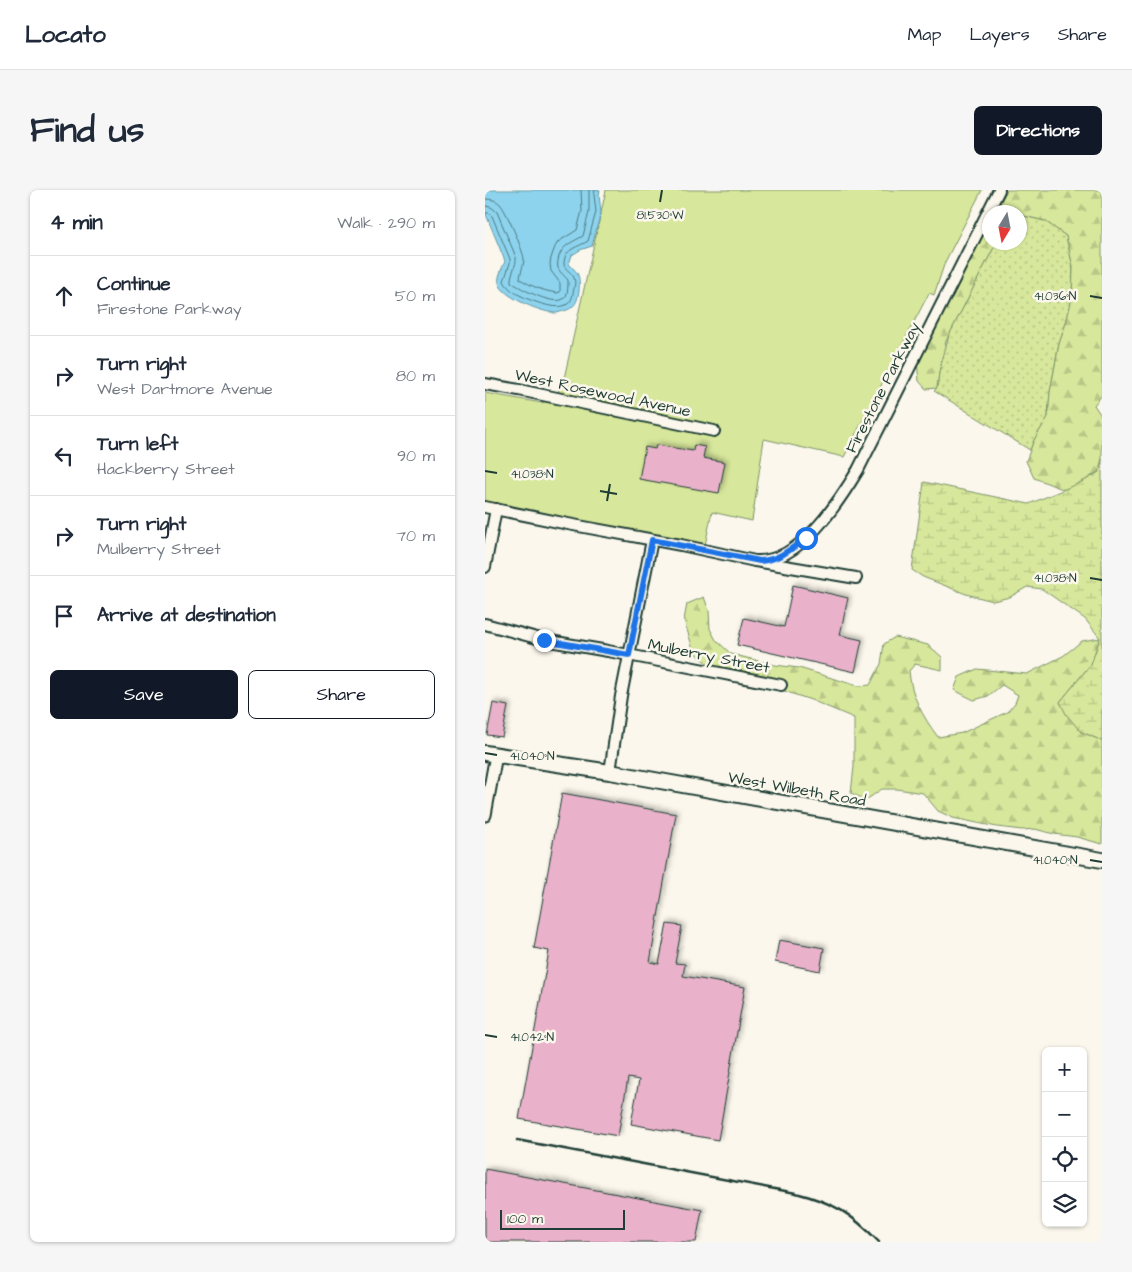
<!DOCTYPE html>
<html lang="en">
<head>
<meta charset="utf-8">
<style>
	:root { --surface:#fff; --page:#f6f6f7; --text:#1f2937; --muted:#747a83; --line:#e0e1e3; --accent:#111827 }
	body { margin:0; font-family:"Architects Daughter",sans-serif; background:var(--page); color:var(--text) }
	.controls { position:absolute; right:15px; bottom:15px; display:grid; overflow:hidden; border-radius:8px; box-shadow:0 1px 4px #0004 }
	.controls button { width:45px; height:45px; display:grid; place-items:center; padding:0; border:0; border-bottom:1px solid var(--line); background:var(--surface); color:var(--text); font:25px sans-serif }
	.compass { position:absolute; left:497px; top:15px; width:45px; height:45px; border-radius:50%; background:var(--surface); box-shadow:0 1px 4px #0004; rotate:190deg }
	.scale { position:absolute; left:15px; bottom:12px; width:125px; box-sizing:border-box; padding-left:5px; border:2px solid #1f3d34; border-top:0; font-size:14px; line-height:18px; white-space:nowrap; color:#1f3d34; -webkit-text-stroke:4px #fbf7ec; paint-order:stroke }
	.stop { position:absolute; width:15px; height:15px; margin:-11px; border:4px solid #1a73e8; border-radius:50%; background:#fff }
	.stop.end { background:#1a73e8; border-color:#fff; box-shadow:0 1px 5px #0008 }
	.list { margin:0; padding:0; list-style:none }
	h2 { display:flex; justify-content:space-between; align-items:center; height:65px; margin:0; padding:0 20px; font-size:21px }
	h2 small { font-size:16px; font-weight:400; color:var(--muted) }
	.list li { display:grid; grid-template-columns:32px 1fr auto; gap:15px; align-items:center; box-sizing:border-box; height:80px; padding:0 20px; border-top:1px solid var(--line) }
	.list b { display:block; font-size:19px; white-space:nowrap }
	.list p { margin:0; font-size:16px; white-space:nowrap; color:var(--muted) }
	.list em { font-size:16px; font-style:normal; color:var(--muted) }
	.actions { display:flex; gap:10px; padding:15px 20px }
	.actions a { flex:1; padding:11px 0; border:1px solid var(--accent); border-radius:8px; text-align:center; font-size:18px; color:var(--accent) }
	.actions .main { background:var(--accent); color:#fff }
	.icon { flex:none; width:28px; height:28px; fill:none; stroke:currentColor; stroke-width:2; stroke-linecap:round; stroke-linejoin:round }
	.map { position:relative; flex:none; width:617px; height:1052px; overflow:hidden; border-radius:8px }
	header { display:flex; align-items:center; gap:30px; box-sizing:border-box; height:70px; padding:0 25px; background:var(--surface); border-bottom:1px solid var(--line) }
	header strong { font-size:24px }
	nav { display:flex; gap:28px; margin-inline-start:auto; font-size:18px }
	.intro { display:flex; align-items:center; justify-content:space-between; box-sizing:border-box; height:120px; padding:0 30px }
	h1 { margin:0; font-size:35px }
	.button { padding:12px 22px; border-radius:8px; background:var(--accent); color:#fff; font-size:18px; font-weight:700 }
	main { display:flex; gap:30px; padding:0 30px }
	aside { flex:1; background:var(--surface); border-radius:8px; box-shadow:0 1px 4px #0004 }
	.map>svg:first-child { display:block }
	.grass { fill:url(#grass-dots); stroke:#7b9268 }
	.forest { fill:url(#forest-firs); stroke:#7b9268 }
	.wetland { fill:url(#wetland-marsh); stroke:#7b9268 }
	.pitch { fill:#d7e79b; stroke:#7b9268 }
	.water { fill:#8dd3ee; stroke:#6197a4 }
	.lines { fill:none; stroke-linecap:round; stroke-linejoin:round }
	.shore { stroke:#4b797e; stroke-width:1 }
	.building { fill:#e9b2ca; stroke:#1f3d34; filter:url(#shadow) }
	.minor-casing { stroke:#1f3d34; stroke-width:14 }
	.tertiary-casing { stroke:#1f3d34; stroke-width:15 }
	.secondary-casing { stroke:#1f3d34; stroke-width:18 }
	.minor { stroke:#fbf7ec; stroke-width:10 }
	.tertiary { stroke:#fbf7ec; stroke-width:11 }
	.secondary { stroke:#fbf7ec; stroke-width:14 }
	.rail { stroke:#1f3d34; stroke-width:2.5 }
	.route { stroke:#1a73e8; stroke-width:6 }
	.ticks { fill:none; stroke:#1f3d34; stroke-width:2 }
	.labels { text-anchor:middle; stroke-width:5; stroke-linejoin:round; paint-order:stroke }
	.street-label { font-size:16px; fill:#1f3d34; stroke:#fbf7ec }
	.ticks-label { font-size:12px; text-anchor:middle; fill:#1f3d34; stroke:#fbf7ec; stroke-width:5; stroke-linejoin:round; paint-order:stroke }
</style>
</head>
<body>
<header>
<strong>Locato</strong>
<nav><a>Map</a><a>Layers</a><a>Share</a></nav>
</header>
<div class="intro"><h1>Find us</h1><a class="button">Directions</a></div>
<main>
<aside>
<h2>4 min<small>Walk · 290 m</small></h2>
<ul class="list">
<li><svg class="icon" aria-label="ahead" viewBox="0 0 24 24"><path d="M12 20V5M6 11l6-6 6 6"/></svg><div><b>Continue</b><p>Firestone Parkway</p></div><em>50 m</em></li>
<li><svg class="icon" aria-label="right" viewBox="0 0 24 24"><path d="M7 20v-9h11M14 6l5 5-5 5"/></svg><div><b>Turn right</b><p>West Dartmore Avenue</p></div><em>80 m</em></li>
<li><svg class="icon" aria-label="left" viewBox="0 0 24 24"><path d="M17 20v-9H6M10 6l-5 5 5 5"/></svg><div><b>Turn left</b><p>Hackberry Street</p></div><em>90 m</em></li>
<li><svg class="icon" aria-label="right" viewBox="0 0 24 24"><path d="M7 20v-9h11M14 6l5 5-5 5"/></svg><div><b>Turn right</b><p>Mulberry Street</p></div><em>70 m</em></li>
<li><svg class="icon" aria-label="arrive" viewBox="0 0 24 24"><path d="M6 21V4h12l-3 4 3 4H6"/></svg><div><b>Arrive at destination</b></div></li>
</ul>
<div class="actions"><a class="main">Save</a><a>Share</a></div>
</aside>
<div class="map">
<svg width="617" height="1052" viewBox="0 0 617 1052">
	<defs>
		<pattern id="grass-dots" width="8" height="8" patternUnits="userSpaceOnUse" patternTransform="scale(1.25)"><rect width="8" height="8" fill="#d7e79b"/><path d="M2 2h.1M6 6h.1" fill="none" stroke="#b8c786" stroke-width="1.8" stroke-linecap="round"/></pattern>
		<pattern id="forest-firs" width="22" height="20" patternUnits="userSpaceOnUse" patternTransform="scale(1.25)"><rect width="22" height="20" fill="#d7e79b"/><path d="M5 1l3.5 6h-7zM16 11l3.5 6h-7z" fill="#b8c786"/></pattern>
		<pattern id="wetland-marsh" width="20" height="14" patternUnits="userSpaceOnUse" patternTransform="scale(1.25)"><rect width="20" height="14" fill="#d7e79b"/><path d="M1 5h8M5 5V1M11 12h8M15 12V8" fill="none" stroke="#b8c786"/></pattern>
		<filter id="shadow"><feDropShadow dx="2.5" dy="-2.5" stdDeviation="2.5" flood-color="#0004"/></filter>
	</defs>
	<rect width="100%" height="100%" fill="#fbf7ec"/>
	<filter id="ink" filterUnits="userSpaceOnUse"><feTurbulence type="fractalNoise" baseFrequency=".02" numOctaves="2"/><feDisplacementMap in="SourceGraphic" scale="10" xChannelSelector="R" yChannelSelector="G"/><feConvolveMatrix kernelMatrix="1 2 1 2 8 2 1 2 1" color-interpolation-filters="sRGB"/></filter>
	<g filter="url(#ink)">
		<polygon class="grass" points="539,26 560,31 581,46 588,77 587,108 581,133 574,154 565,202 563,227 549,250 545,260 449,201 452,198 454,182 464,145 508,59 514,53 534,52 535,31"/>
		<g class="forest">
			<polygon points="522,0 617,0 617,205 609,215 617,227 617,269 614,281 599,291 580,300 549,288 541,271 549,250 563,227 565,202 574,154 581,133 587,108 588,77 581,46 560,31 539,26 535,31 534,22 510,22"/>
			<polygon points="504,33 504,52 514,53 508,59 461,151 454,182 452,198 441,199 434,191 432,172"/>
			<path d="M219,407l5,14 1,18 6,11 15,14 44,11 24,3 59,18 12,-1 11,-21 3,-20 11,-7 33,8 14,12v13l-27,-6 -6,7c2,25 14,46 29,66l24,-4 45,-21 8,-9 3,-8 -16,-10 -14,11 -14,4 -20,-10 5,-13 18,-8 50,5 36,-18 19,-15 18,-3 -9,26 -31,38 20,29 22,10v103l-25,-7 -23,-3 -19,-5 -13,1 -25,-3 -44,-9 -15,-7 -15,-18 -26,-4h-15l-16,11 -15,-7 3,-26v-49l-43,-18 -27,-9 -43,-7 -31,-18 -16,-14 -10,-32 3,-16z"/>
		</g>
		<polygon class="wetland" points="617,269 617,551 595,541 581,524 575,512 606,474 615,448 600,429 557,399 542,397 525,407 508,411 481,404 438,387 427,380 439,292 544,314 599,291 614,282"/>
		<polygon class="pitch" points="121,0 497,0 460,72 449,105 444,103 359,267 279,249 267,331 227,322 219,360 0,317 0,203 57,213 70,207 78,193"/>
		<path class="water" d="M0,0h115l-1,5 2,17 -9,34 -12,4 -8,5 -3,9c10,10 11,11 10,27 -1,6 -2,13 -8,17 -3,2 -10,4 -15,5 -13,0 -54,-16 -57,-30 -2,-6 4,-16 6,-22l-20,-49z"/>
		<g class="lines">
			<g class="shore">
				<path d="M0,9c6,0 11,1 15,5 6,6 23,46 24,55 0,7 -4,13 -4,20 11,7 23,12 37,14l3,-1v-9l-9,-12 -1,-7 1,-6 4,-11 3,-5 19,-12 5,-19 -1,-21"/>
				<path d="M0,16l6,1 6,5 19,45c1,9 -6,17 -5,25 9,6 48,28 55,14 2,-4 2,-11 2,-16 -3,-4 -8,-7 -10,-12 -1,-4 0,-8 1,-12 5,-12 14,-14 24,-20l6,-24v-22"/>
				<path d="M0,23h4l3,3 18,43v4l-6,18c4,9 15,14 24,18 13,5 43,17 45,-6 1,-5 3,-11 1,-15 -2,-7 -11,-8 -10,-16 1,-14 15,-15 24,-21l8,-29 -2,-17 1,-5"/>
			</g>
		</g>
		<g class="building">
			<polygon points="171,255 208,261 209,255 220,257 218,268 240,272 234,303 154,289 160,257 170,259"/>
			<polygon points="308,395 363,408 355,445 377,450 370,482 252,455 259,428 299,437"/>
			<polygon points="8,513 23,516 17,547 2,545"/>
			<polygon points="77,603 191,624 165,772 174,774 182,734 197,736 190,773 200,774 198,786 260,797 233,950 146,934 154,890 143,888 133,946 34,929 64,761 49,758"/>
			<polygon points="294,750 339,758 335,781 290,772"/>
			<polygon points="0,979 217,1020 211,1052 0,1052"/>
		</g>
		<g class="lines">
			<defs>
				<g id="minor">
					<polyline points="0,194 34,200 229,241"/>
					<polyline points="0,317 83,334 196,355 270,371 371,388"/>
					<path d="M270,371c44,3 83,-58 103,-91l141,-280"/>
					<polyline points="0,377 11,319"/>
					<polyline points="0,434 59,450 123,461 296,495"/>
					<polyline points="125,582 136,506 167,350"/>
				</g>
				<polyline id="tertiary" points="0,625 11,565"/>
				<polyline id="secondary" points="0,563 125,582 617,670"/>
			</defs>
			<use href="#minor" class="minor-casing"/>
			<use href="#tertiary" class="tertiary-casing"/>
			<use href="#secondary" class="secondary-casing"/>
			<use href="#minor" class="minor"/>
			<use href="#tertiary" class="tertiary"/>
			<use href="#secondary" class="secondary"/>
			<path class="rail" d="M32,950l279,53c38,10 55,20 83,49"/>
		</g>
	</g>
	<g class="lines" filter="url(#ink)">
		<path class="route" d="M59,450l85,15 23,-115 108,21c19,-1 31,-12 46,-23"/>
	</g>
	<path class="ticks" d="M175,12l2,-12M605,106l12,2M0,281l12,2M115,301l17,3M122,311l3,-17M605,388l12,2M0,563l12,2M605,670l12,2M0,845l12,2"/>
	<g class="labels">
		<g class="street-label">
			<text transform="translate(397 197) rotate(-63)" y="6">Firestone Parkway</text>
			<text transform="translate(118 202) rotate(12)" y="6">West Rosewood Avenue</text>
			<text transform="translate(224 465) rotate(11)" y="6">Mulberry Street</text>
			<text transform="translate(312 598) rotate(10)" y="6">West Wilbeth Road</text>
		</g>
	</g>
	<g class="ticks-label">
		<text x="175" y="29">81.530°W</text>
		<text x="570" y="110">41.036°N</text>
		<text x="47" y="288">41.038°N</text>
		<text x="570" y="392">41.038°N</text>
		<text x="47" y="570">41.040°N</text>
		<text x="570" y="674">41.040°N</text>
		<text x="47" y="851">41.042°N</text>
	</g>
</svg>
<div class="controls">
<button>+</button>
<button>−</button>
<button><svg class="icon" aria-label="locate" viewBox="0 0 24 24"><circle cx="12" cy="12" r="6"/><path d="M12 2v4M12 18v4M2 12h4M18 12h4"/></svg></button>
<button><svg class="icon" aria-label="layers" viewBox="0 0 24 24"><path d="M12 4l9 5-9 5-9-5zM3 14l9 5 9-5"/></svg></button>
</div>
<svg class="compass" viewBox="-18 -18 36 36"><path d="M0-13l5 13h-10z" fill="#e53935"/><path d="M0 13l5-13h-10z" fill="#747a83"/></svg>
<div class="scale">100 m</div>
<div class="stop" style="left:321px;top:348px"></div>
<div class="stop end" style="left:59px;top:450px"></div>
</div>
</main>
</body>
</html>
